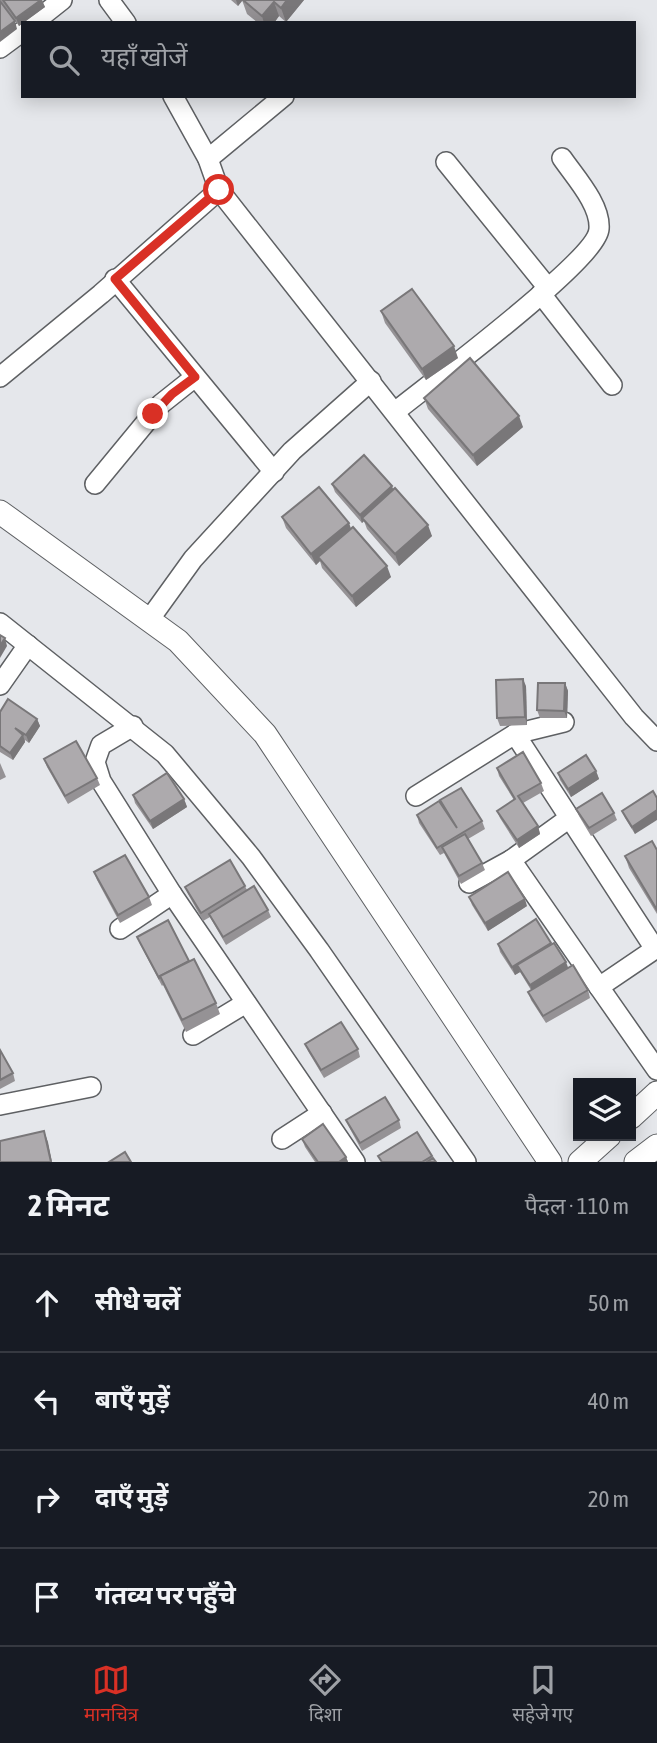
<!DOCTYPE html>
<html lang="hi">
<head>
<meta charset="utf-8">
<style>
	:root { --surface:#171b24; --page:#20242c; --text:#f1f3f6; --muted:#9ea1a6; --line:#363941; --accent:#d93025 }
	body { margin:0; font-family:"Asap Condensed","Noto Sans Devanagari",sans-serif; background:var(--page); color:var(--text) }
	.controls { position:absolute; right:21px; bottom:21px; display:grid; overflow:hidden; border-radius:0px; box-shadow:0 4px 18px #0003 }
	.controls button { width:63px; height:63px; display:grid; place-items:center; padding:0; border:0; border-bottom:2px solid var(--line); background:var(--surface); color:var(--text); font:35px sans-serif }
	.stop { position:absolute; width:21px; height:21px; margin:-16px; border:5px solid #d93025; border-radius:50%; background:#fff }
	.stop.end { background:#d93025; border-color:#fff; box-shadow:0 2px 7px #0008 }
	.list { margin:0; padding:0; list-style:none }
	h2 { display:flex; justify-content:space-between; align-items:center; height:91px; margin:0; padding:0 28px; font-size:30px }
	h2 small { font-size:23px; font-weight:400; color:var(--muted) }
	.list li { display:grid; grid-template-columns:46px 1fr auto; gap:21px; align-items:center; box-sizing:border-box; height:98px; padding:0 28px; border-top:2px solid var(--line) }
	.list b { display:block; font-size:26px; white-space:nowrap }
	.list em { font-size:23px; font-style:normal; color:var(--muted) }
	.icon { flex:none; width:38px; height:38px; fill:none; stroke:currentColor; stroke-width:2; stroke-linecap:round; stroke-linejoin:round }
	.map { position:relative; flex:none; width:657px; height:1162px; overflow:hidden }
	.search { position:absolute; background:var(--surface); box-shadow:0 4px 18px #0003; left:21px; right:21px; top:21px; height:77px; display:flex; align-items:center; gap:18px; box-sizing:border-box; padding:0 24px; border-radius:0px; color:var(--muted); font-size:26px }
	.sheet { height:483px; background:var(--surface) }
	nav { display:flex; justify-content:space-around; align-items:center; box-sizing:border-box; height:98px; border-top:2px solid var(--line); background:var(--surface); font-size:19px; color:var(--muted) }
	nav a { display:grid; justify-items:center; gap:4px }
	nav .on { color:var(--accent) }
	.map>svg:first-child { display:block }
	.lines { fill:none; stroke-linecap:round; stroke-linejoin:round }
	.minor-casing { stroke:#5e6063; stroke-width:22 }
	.tertiary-casing { stroke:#5e6063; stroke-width:25 }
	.minor { stroke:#fff; stroke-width:19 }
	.tertiary { stroke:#fff; stroke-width:23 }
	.wall { fill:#959295 }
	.shaded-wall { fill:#797779 }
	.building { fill:#adaaad; stroke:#797779; stroke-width:2 }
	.route { stroke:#d93025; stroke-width:9 }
</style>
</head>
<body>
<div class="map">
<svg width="657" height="1162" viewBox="0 0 657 1162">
	<rect width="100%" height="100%" fill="#e5e7eb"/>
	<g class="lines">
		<defs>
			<g id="minor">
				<polyline points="109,0 126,23"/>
				<polyline points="33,23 62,0"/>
				<polyline points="0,48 23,31"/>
				<polyline points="173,96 208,159 219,190 634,717 657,741"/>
				<polyline points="208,159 284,96"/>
				<polyline points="446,162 548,288"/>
				<polyline points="115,279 274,472"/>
				<polyline points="541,294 612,385"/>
				<polyline points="0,377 101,294 219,190"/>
				<path d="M396,411c32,-26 201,-151 203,-182 2,-24 -24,-52 -37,-71"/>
				<polyline points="95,484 161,404 195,377"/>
				<polyline points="149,620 193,559 292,451 371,381"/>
				<polyline points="0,623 165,754 251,857 319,950 466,1162"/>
				<polyline points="0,685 28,645"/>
				<polyline points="133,726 101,745 95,762 101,781 172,894 355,1162"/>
				<polyline points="515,734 655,949 599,987 511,860 568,819"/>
				<polyline points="416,796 515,734 564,722"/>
				<polyline points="469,883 511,860"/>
				<polyline points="120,929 172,894"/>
				<polyline points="599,987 657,1070"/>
				<polyline points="193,1035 246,1003"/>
				<polyline points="0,1105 91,1087"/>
				<polyline points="282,1139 322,1113"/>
			</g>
			<g id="tertiary">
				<polyline points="0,512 178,641 265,734 550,1162"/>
				<polyline points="631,1117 657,1093"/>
				<polyline points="580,1162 609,1136"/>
				<polyline points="636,1162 657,1146"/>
			</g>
		</defs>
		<use href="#minor" class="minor-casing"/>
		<use href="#tertiary" class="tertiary-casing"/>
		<use href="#minor" class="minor"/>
		<use href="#tertiary" class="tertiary"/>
	</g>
	<g class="wall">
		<polygon points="0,0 41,0 45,7 19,26"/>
		<polygon points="231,0 304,0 286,22 279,16 274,23 258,23 247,14 242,0 238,6"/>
		<polygon points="381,311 458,358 426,380 385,323"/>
		<polygon points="424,398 523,427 477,466 428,409"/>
		<polygon points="332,484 393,490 432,536 399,566 367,529 364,521 362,523 335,492"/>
		<polygon points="282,517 351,529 391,577 356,607 322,568 320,561 316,565 286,528"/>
		<polygon points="565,683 568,691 567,718 540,718 537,710"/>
		<polygon points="526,686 527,725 500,726 497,718"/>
		<polygon points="0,712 37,719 40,726 29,743 25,740 25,742 13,760 0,752"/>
		<polygon points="44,759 97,778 100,785 68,804 47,767"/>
		<polygon points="0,763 6,777 0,780"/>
		<polygon points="497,768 541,783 544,791 523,803 538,826 540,834 519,848 500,818 497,811 514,800 499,776"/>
		<polygon points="596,771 599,779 571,797 560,780 558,773"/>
		<polygon points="653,791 635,834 625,818 622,811"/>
		<polygon points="133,795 184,799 187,807 153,829 135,803"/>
		<polygon points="440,800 482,821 485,829 468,839 482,863 485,870 461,884 444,853 440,855 419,823 417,815 443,807"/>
		<polygon points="576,809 614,813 617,820 591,836 579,816"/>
		<polygon points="657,850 657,914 629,868 625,856"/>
		<polygon points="94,872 149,897 152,905 120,923 97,880"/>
		<polygon points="245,886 247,890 268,910 271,917 226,945 210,917 203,921 188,894 185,887"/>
		<polygon points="469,897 527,906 488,931 472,905"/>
		<polygon points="137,937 189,961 216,1003 220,1014 186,1032 163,985 162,986 140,944"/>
		<polygon points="498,944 551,944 568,968 588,990 590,998 546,1023 531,1000 528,992 531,990 520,972 515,975 500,952"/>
		<polygon points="305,1044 358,1049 360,1057 324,1078 308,1051"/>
		<polygon points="0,1050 13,1073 15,1081 0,1089"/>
		<polygon points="346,1120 399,1120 401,1128 362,1151 349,1127"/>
		<polygon points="302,1139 346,1157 348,1162 315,1162 305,1147"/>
		<polygon points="378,1156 432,1156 436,1162 381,1162"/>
	</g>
	<g class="shaded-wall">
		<polygon points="41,0 42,0 45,7 19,26 16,18"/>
		<polygon points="236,0 243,0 238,6"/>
		<polygon points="287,0 304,0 286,22 281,8"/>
		<polygon points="274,2 279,16 274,23 264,23 262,16"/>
		<polygon points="15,21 17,29 0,42 0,32"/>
		<polygon points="454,346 458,358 426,380 422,369"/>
		<polygon points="519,416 523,427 477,466 473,455"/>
		<polygon points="392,486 395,494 362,518 364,521 362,523 360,515"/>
		<polygon points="349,523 353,534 318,557 320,561 316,565 311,554"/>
		<polygon points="428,525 432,536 399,566 395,554"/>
		<polygon points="387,566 391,577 356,607 352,596"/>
		<polygon points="5,638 7,646 0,658 0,646"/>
		<polygon points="523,679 526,686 527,725 525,717"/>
		<polygon points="565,683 568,691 567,718 564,711"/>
		<polygon points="37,719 40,726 29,743 26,735"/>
		<polygon points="23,735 25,742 13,760 10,753"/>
		<polygon points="596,771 599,779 571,797 568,789"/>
		<polygon points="184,799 187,807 153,829 150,821"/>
		<polygon points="657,810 657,820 635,834 632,827"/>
		<polygon points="538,826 540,834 519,848 517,840"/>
		<polygon points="525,899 527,906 488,931 485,923"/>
		<polygon points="551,943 553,951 517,965 520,972 515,975 512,967"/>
		<polygon points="566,962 569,970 532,993 530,985"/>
		<polygon points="44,1131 48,1142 52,1162 51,1162"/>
		<polygon points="346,1157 348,1162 339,1162"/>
	</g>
	<g class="building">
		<polygon points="3,0 41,0 16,18"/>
		<polygon points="243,0 287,0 281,8 274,2 262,16"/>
		<polygon points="0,1 15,21 0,32"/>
		<polygon points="412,289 454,346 422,369 381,311"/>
		<polygon points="470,358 519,416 473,455 424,398"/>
		<polygon points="364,455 392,486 360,515 332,484"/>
		<polygon points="319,487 349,523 311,554 282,517"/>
		<polygon points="395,488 428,525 395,554 362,518"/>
		<polygon points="353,527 387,566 352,596 318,557"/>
		<polygon points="0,635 5,638 0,646"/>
		<polygon points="523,679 525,717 497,718 496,680"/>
		<polygon points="538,683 565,683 564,711 537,710"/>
		<polygon points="8,699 37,719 26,735 15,728 23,735 10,753 0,746 0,712"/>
		<polygon points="76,741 97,778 65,796 44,759"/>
		<polygon points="523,752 541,783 518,796 538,826 517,840 497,811 515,799 497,768"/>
		<polygon points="586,755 596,771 568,789 558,773"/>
		<polygon points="167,773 184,799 150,821 133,795"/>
		<polygon points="461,788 482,821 437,848 417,815 439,801 457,828 440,800"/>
		<polygon points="653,791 657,798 657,810 632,827 622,811"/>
		<polygon points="602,793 614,813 589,828 576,809"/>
		<polygon points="465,834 482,863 459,876 442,847"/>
		<polygon points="652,841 657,850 657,910 625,856"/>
		<polygon points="125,855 149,897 118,915 94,872"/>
		<polygon points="230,860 245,886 201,913 185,887"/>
		<polygon points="508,872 525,899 485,923 469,897"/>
		<polygon points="254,886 268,910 223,937 209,914"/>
		<polygon points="536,919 551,943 512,967 498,944"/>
		<polygon points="168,920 189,961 160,976 160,977 159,978 137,937"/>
		<polygon points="554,943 566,962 530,985 517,965"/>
		<polygon points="194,959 216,1003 182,1020 160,976"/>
		<polygon points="573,965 588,990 543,1016 528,992"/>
		<polygon points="341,1022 358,1049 321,1070 305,1044"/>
		<polygon points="0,1050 13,1073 0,1080"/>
		<polygon points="385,1097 399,1120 360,1143 346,1120"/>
		<polygon points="323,1124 346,1157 339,1162 318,1162 302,1139"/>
		<polygon points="44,1131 51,1162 0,1162 0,1141"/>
		<polygon points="417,1132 432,1156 422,1162 382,1162 378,1156"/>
		<polygon points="125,1152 131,1162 109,1162"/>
		<polygon points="433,1158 436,1162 427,1162"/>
	</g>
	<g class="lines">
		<polyline class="route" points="153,414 172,394 195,377 115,279 219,190"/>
	</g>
</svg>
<div class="controls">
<button><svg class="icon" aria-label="layers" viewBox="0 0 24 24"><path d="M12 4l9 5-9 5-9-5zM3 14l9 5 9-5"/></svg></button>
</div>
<div class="stop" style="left:219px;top:190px"></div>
<div class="stop end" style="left:153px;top:414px"></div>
<div class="search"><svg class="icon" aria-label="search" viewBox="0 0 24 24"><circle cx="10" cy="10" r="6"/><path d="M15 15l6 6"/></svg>यहाँ खोजें</div>
</div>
<section class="sheet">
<h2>2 मिनट<small>पैदल · 110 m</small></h2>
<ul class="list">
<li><svg class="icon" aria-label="ahead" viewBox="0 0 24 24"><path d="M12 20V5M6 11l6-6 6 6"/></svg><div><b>सीधे चलें</b></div><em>50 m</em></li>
<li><svg class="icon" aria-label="left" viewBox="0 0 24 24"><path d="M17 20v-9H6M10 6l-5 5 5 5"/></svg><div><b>बाएँ मुड़ें</b></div><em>40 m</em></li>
<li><svg class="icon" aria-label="right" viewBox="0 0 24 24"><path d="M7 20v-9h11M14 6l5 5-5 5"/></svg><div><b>दाएँ मुड़ें</b></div><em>20 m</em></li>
<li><svg class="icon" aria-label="arrive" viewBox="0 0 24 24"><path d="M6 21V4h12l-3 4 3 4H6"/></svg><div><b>गंतव्य पर पहुँचे</b></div></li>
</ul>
</section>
<nav>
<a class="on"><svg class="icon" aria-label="map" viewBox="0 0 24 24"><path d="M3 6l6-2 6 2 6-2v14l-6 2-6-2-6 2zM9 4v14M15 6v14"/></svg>मानचित्र</a>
<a><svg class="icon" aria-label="directions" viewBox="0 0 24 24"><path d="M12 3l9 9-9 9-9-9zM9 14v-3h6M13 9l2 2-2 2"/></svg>दिशा</a>
<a><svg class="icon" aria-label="saved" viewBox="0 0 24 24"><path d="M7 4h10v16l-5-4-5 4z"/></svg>सहेजे गए</a>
</nav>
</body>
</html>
